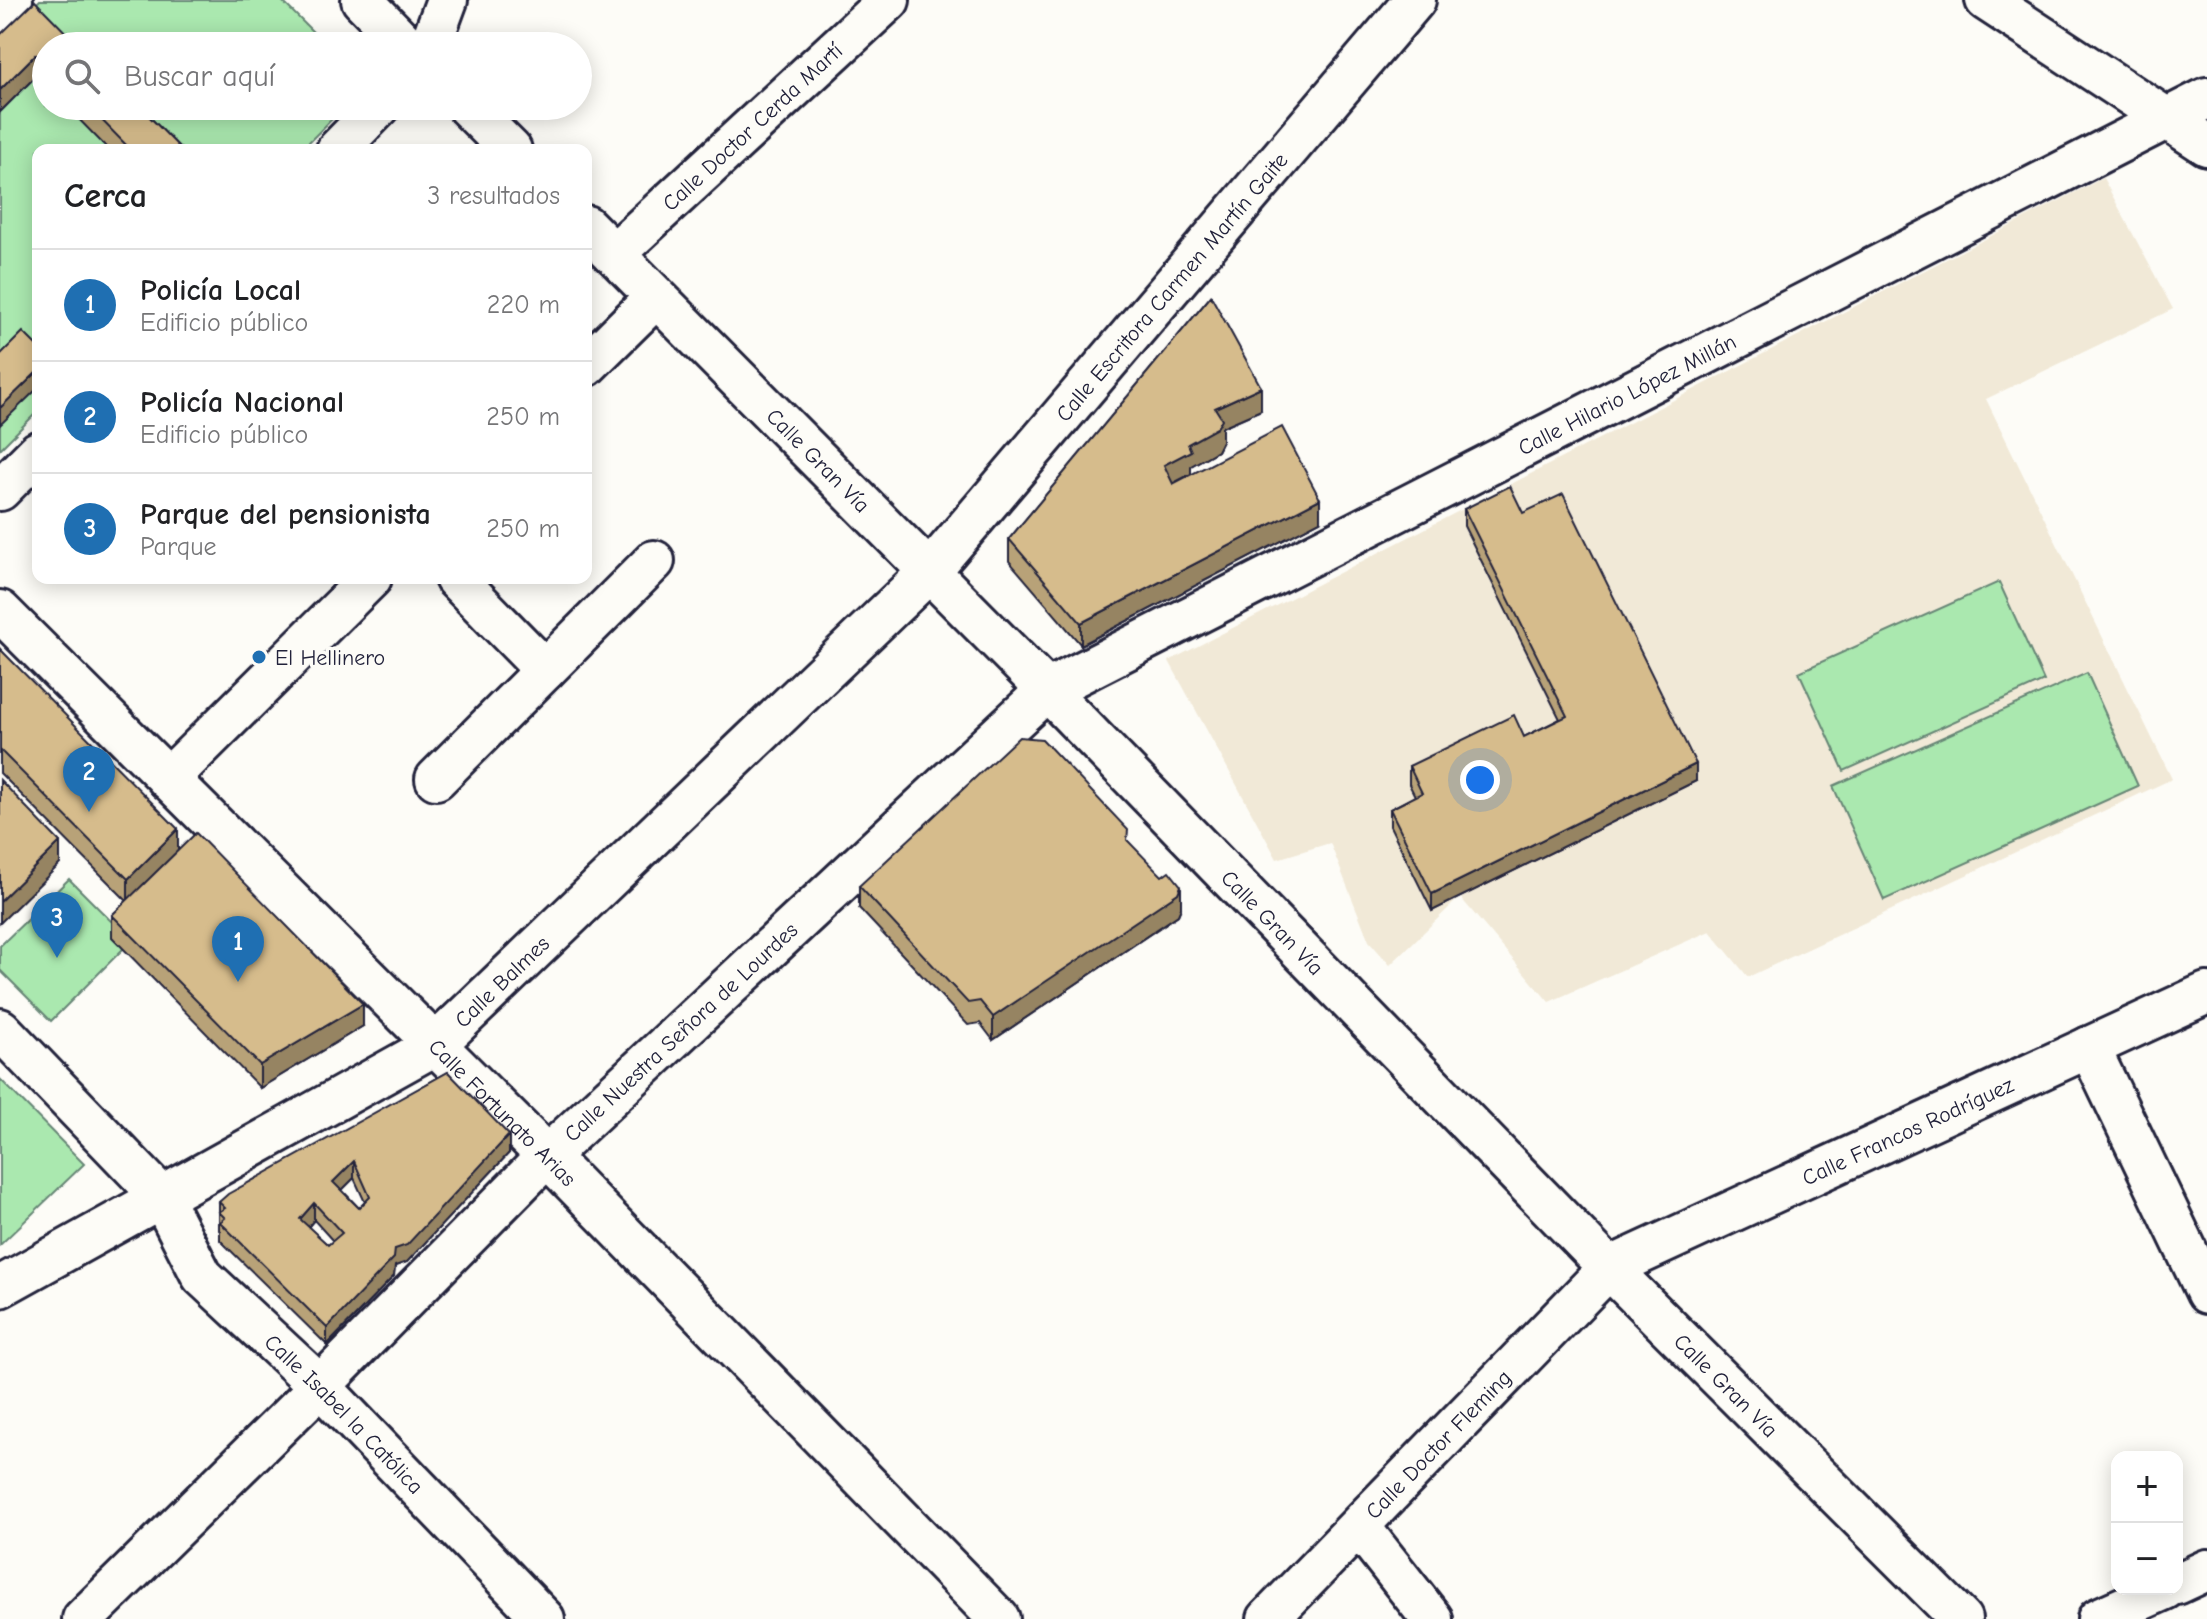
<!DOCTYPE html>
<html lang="es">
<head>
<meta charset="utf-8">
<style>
	:root { --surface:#fff; --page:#f6f6f6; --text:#202124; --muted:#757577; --line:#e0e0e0; --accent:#1f6fb2 }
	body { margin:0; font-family:"Comic Neue",sans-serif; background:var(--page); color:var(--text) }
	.controls { position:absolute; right:24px; bottom:24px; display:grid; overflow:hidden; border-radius:16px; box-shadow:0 4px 20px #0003 }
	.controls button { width:72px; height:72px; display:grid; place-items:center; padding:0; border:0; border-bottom:2px solid var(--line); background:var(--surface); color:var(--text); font:40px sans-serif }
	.you { position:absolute; left:1480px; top:780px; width:28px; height:28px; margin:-20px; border:6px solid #fff; border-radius:50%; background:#1a73e8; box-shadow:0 0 0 12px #1a73e833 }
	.badge { display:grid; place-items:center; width:52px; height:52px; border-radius:50%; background:var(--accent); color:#fff; font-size:26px; font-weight:700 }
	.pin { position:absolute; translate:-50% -66px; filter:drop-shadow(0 2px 4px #0008) }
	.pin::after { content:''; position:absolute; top:42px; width:28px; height:24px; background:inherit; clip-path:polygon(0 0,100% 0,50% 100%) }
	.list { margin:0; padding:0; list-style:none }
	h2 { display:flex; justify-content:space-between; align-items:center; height:104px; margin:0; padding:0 32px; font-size:34px }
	h2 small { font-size:26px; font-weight:400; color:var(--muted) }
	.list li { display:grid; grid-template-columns:52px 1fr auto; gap:24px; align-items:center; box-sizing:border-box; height:112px; padding:0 32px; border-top:2px solid var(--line) }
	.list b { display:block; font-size:30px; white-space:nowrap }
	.list p { margin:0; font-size:26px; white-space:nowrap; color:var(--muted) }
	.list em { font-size:26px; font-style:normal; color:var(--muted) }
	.icon { flex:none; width:44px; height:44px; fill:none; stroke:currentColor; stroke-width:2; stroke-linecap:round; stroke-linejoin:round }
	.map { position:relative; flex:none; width:2207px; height:1619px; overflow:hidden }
	.search { position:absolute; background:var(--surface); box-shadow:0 4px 20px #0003; left:32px; top:32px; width:560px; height:88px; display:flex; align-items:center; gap:20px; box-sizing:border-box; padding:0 28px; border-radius:44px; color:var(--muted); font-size:30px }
	.panel { position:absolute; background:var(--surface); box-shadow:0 4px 20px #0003; left:32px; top:144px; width:560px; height:440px; border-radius:16px }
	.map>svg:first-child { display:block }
	.built { fill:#f1e9d7 }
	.green { fill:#aae8af; stroke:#668575; stroke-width:2 }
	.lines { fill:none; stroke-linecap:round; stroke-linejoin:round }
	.street-casing { stroke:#22223b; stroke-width:46 }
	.street { stroke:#fdfcf7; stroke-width:40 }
	.wall { fill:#b8a278; stroke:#22223b; stroke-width:2; fill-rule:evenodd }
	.shaded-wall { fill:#968462; stroke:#22223b; stroke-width:2 }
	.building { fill:#d6bc8c; stroke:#22223b; stroke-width:2; fill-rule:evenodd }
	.poi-dot { fill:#1f6fb2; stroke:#fdfcf7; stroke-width:3 }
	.labels { text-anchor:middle; stroke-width:7; stroke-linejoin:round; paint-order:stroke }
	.street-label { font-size:22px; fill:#22223b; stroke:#fdfcf7 }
	.poi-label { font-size:22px; fill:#22223b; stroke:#fdfcf7; text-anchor:start }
</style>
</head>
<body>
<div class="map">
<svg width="2207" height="1619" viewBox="0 0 2207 1619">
	<rect width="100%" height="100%" fill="#fdfcf7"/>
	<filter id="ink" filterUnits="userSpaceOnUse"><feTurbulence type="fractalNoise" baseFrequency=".0125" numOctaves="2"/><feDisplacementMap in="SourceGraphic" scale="16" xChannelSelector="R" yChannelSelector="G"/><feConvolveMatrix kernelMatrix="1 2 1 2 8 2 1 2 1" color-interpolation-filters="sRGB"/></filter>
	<g filter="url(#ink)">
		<polygon class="built" points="2103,178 2173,309 1986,399 2172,779 1748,977 1710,931 1549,1002 1460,897 1390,965 1369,941 1330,843 1277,859 1169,661"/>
		<g class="green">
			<polygon points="40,0 281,0 327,46 46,46 46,106 345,106 301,150 38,150 38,411 0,449 0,39"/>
			<polygon points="1999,582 2044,681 1844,771 1799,672"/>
			<polygon points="2087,673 2138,786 1884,900 1833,786"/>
			<polygon points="69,879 131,941 51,1021 0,970 0,946"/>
			<polygon points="0,1079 84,1164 0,1245"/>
		</g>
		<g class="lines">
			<defs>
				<g id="street">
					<polyline points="362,0 407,46"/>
					<polyline points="1986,0 2207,145"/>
					<polyline points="0,12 12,0"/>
					<polyline points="430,46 447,0"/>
					<polyline points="467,106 511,150"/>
					<polyline points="337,150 380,106"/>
					<path id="s1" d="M586,226l461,464 562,578 352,351"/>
					<path id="s2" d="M614,254l275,-254"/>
					<polyline points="586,366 656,297"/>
					<polyline points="0,490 38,452"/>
					<polyline points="455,578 545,670"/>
					<path id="s3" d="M0,611l547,545 452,463"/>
					<polyline points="168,779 371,578"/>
					<polyline points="436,779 654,561"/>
					<path id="s4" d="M0,1029l161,167 41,80 118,110 224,233"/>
					<polyline points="2089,1047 2207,1293"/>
					<path id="s5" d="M0,1287l435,-242 494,-473 486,-572"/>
					<polyline points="1359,1526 1432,1619"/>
					<polyline points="2177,1584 2207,1570"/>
					<path id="s6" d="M83,1619l237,-233 227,-230 500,-466 1160,-592"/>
					<path id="s7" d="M1268,1619l341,-351 598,-275"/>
					<polyline points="2098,1619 2165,1589"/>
				</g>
			</defs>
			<use href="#street" class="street-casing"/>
			<use href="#street" class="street"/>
		</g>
		<g class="wall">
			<polygon points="0,35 46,46 46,86 36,76 0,112"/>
			<polygon points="66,106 139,106 182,150 109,150"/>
			<polygon points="1211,296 1261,410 1222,427 1222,441 1217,451 1191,466 1191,474 1320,521 1081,645 1009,561 1009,539"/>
			<polygon points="1464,509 1523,513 1696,781 1432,911 1390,826 1390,809 1415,796 1409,784 1409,766 1524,737 1560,719 1464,526"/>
			<polygon points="0,649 178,851 363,1026 260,1088 112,937 112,915 127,901 0,773"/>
			<polygon points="1128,841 1181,908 1178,915 993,1040 980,1023 968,1025 859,908 859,886"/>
			<path d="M448,1072l61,81 -102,109 -12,4 -1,10 -67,69 -107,-105v-9l-1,-1v-28zM354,1178l11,24 -6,6 -17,-18zM314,1220l19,21 -5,4 -20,-18z"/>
		</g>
		<g class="shaded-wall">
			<polygon points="36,54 36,76 0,112 0,90"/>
			<polygon points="38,371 38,388 0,425 0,408"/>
			<polygon points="1261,387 1261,410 1222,427 1222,441 1217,451 1191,466 1191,474 1164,488 1164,465 1188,444 1215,408"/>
			<polygon points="1320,499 1320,521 1081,645 1081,623"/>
			<polygon points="1696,764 1696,781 1432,911 1432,894"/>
			<polygon points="178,829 178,851 128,901 128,879"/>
			<polygon points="60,842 60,864 0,923 0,901"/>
			<polygon points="1181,886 1181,908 1178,915 993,1040 993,1017"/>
			<polygon points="363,1004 363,1026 260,1088 260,1065"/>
			<polygon points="509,1135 509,1153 407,1262 395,1266 394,1276 327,1345 327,1328 395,1249"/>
			<polygon points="354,1161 354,1178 333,1199 333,1182"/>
			<polygon points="314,1203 314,1220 300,1237 300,1219"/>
		</g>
		<g class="building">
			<polygon points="35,1 79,46 46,46 46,64 36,54 0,90 0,35"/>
			<polygon points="88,106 139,106 182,150 131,150"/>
			<polygon points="1211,296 1261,387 1215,408 1222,419 1217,428 1188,444 1191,451 1164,465 1173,484 1282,427 1320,499 1081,623 1009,539"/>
			<polygon points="23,332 38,347 38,371 0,408 0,355"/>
			<polygon points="1510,486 1523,513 1563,494 1696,764 1432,894 1390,809 1422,793 1409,766 1514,715 1524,737 1567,716 1464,509"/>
			<polygon points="0,649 178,829 128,879 0,750"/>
			<polygon points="1019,737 1042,739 1128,830 1127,840 1162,876 1169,871 1181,886 1178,893 993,1017 980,1001 968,1003 859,886"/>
			<polygon points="0,780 60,842 0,901"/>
			<polygon points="196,833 363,1004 260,1065 112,915"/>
			<path d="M448,1072l61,63 -102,110 -12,4 -1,9 -67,70 -107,-106 5,-4 -6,-6 6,-4 -6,-6 9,-8zM354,1161l16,36 -11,11 -26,-26zM314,1203l28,30 -14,12 -28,-26z"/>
		</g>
	</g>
	<circle class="poi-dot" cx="259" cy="657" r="8"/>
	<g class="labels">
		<g class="street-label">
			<text dy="8" stroke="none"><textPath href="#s2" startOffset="188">Calle Doctor Cerda Martí</textPath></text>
			<text dy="8" stroke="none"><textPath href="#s5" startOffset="1556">Calle Escritora Carmen Martín Gaite</textPath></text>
			<text dy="8" stroke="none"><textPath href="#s6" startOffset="1990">Calle Hilario López Millán</textPath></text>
			<text dy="8" stroke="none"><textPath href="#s1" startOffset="330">Calle Gran Vía</textPath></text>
			<text dy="8" stroke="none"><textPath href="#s1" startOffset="978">Calle Gran Vía</textPath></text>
			<text dy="8" stroke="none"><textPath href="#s5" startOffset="590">Calle Balmes</textPath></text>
			<text dy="8" stroke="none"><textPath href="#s6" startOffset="838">Calle Nuestra Señora de Lourdes</textPath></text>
			<text dy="8" stroke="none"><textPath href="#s3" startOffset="710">Calle Fortunato Arias</textPath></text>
			<text dy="8" stroke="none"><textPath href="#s7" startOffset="818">Calle Francos Rodríguez</textPath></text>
			<text dy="8" stroke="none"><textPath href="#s1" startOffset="1626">Calle Gran Vía</textPath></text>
			<text dy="8" stroke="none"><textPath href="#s4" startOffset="520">Calle Isabel la Católica</textPath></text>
			<text dy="8" stroke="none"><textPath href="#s7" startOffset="244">Calle Doctor Fleming</textPath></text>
		</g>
		<g class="poi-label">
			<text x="275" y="665">El Hellinero</text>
		</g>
	</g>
</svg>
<div class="controls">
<button>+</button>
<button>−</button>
</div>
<div class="you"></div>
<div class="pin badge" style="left:238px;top:982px">1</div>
<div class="pin badge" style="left:89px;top:812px">2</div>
<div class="pin badge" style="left:57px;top:958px">3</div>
<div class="search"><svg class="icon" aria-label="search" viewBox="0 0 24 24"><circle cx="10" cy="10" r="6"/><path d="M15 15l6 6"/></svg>Buscar aquí</div>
<section class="panel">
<h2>Cerca<small>3 resultados</small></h2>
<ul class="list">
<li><span class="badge">1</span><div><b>Policía Local</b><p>Edificio público</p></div><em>220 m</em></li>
<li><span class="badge">2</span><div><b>Policía Nacional</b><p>Edificio público</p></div><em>250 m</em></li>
<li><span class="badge">3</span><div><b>Parque del pensionista</b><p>Parque</p></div><em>250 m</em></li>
</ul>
</section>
</div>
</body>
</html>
